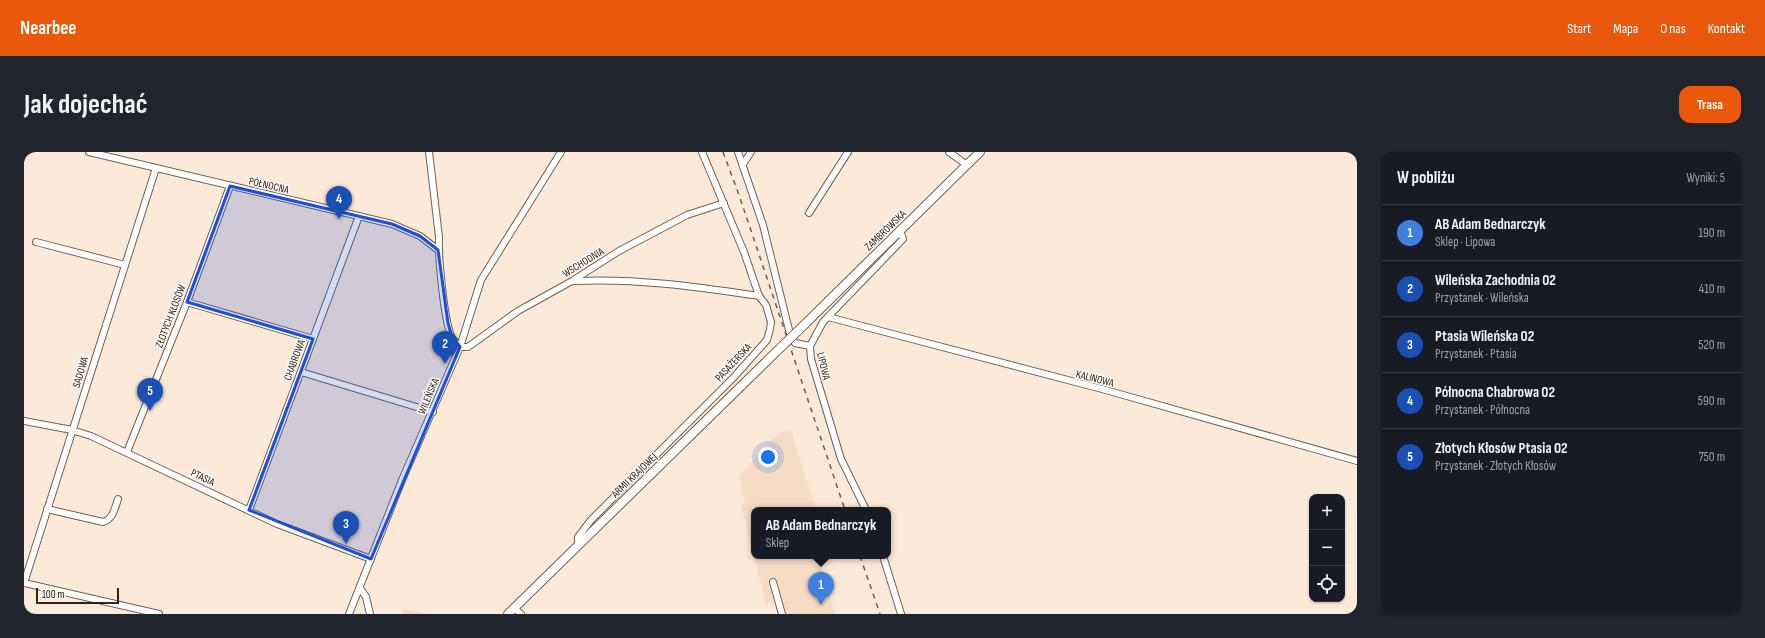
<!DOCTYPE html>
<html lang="pl">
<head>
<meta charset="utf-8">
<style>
	:root { --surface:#171b24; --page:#20242c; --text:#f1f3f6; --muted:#9ea1a6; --line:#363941; --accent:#ea580c }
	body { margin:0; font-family:"Sofia Sans Condensed",sans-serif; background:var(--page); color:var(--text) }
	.controls { position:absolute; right:12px; bottom:12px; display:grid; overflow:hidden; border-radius:8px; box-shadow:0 1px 3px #0004 }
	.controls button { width:36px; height:36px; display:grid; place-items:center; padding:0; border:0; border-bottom:1px solid var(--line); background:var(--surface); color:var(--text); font:20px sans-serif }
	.scale { position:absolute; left:12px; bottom:10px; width:83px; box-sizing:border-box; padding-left:4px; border:2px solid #2b231d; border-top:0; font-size:11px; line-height:14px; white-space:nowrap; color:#2b231d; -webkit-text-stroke:3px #fdf9f6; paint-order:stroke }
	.you { position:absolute; left:744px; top:305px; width:14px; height:14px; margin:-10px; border:3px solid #fff; border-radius:50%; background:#1a73e8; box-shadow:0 0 0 6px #1a73e833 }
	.badge { display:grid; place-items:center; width:26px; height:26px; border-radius:50%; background:var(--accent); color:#fff; font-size:13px; font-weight:700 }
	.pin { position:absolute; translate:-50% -33px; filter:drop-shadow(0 1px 2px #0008) }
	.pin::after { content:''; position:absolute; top:21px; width:14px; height:12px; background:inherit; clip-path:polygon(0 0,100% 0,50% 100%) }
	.popup { position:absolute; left:727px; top:355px; width:140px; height:52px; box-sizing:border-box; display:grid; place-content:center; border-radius:8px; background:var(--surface); filter:drop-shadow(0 1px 3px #0005); font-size:13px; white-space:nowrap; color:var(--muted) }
	.popup b { font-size:15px; color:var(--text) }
	.popup::after { content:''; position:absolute; left:50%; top:100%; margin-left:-8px; border:8px solid transparent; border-top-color:var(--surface) }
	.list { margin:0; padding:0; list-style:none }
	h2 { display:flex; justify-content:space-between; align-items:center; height:52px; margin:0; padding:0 16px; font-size:17px }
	h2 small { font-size:13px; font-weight:400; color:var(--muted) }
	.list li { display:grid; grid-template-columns:26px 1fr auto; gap:12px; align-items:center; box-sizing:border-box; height:56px; padding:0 16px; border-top:1px solid var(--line) }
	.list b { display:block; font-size:15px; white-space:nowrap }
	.list p { margin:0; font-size:13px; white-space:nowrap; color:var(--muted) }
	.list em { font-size:13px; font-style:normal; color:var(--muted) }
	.icon { flex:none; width:22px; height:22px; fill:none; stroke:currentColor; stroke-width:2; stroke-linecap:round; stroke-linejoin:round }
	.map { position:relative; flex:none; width:1333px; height:462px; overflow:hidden; border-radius:12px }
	header { display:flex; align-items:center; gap:24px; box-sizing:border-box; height:56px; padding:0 20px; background:var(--accent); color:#fff }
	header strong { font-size:19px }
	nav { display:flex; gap:22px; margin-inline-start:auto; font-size:14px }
	.intro { display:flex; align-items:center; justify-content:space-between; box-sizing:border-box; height:96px; padding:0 24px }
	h1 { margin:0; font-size:28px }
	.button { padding:10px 18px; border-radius:12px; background:var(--accent); color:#fff; font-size:14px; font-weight:700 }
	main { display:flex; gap:24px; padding:0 24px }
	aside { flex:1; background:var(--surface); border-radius:12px; box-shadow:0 1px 3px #0004 }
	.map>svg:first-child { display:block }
	.built { fill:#f6dcc5 }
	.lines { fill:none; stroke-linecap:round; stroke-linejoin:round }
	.minor-casing { stroke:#716050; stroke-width:8 }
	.major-casing { stroke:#716050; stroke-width:10 }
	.minor { stroke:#fff; stroke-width:6 }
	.major { stroke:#fff; stroke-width:8 }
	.rail { stroke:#685d53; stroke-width:1.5; stroke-dasharray:5 5; stroke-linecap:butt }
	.major-bridge-casing { stroke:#716050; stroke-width:10; stroke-linecap:butt }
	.major-bridge { stroke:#fff; stroke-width:8 }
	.marked { fill:#1d4ed8; fill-opacity:0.2; stroke:#1d4ed8; stroke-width:3; stroke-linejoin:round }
	.labels { text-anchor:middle; stroke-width:3; stroke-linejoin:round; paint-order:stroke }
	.street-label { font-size:11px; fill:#2b231d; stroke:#fdf9f6 }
</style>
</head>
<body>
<header>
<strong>Nearbee</strong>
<nav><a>Start</a><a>Mapa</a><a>O nas</a><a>Kontakt</a></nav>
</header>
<div class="intro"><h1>Jak dojechać</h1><a class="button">Trasa</a></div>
<main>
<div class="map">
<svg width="1333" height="462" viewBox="0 0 1333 462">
	<rect width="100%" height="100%" fill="#fde9d7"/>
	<g class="built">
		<polygon points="767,279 792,358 730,358 730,404 806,404 808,410 797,415 811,462 763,462 763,459 750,450 742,452 717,353 721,352 715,324 755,280"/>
		<polygon points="379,457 404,462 378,462"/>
	</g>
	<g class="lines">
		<defs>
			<g id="minor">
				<polyline points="65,0 368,72 396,84 414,98"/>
				<path d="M405,0l10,85c-1,18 5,85 13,101 2,3 5,6 8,9"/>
				<polyline points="714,0 739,73 766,182 771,191 786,194"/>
				<polyline points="925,0 943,13"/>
				<polyline points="719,12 727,0"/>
				<polyline points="785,61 824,0"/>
				<polyline points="12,90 101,113"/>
				<path d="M550,129c63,-3 123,6 185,15"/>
				<polyline points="163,150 289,187"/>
				<polyline points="804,165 1078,237 1333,309"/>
				<polyline points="436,195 444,195 494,159 548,129 595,99 663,63 700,51"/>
				<polyline points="277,220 409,260"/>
				<polyline points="0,269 48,278 67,284 253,372 347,407"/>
				<polyline points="103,300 163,150 206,34"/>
				<path d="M23,357l56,13c10,-3 12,-14 15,-23"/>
				<polyline points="225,358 335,64"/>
				<polyline points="842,358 817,307 787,207 786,194 799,170 879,87 876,78"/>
				<polyline points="554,393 554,385 567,368 710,225 743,188 746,177 747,170 742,153 735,144 720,100 678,0"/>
				<polyline points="859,404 877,462"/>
				<polyline points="749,430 758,462"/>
				<polyline points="0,431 132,16"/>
				<polyline points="0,431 135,462"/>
				<polyline points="336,436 342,445 346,462"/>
				<polyline points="490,456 497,462"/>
				<polyline points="325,462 378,328 436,195 457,128 537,0"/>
			</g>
			<g id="major">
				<polyline points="781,172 956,0"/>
				<polyline points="484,462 752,200"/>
			</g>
		</defs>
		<use href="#minor" class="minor-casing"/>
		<use href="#major" class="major-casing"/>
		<use href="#minor" class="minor"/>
		<use href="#major" class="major"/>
		<g class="rail">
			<polyline points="699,0 715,43 821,358"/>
			<polyline points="836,404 856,462"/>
		</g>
		<defs>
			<polyline id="major-bridge" points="752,200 781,172"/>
		</defs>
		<use href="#major-bridge" class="major-bridge-casing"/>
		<use href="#major-bridge" class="major-bridge"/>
	</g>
	<path class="marked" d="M206,34l162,38 28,12 18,14 10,73 4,14 8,10 -89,212 -122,-49 64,-171 -126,-37z"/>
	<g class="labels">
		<g class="street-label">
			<text transform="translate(245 33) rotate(13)" y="4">PÓŁNOCNA</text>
			<text transform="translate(861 78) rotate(-44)" y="4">ZAMBROWSKA</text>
			<text transform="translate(559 110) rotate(-32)" y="4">WSCHODNIA</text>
			<text transform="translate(146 164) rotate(-69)" y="4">ZŁOTYCH KŁOSÓW</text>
			<text transform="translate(270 208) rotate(-70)" y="4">CHABROWA</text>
			<text transform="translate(709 210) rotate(-47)" y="4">PASAŻERSKA</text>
			<text transform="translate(800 214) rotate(77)" y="4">LIPOWA</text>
			<text transform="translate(56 220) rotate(-73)" y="4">SADOWA</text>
			<text transform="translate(1071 226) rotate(14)" y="4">KALINOWA</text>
			<text transform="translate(404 244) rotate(-67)" y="4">WILEŃSKA</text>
			<text transform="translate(610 323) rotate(-44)" y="4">ARMII KRAJOWEJ</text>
			<text transform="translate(179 325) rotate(25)" y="4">PTASIA</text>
		</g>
	</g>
</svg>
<div class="controls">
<button>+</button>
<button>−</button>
<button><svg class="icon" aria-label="locate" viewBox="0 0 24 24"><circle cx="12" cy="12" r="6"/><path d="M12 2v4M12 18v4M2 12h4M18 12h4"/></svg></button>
</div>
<div class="scale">100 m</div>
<div class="you"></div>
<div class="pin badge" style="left:797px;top:453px;background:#3f7fe0">1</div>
<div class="popup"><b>AB Adam Bednarczyk</b>Sklep</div>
<div class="pin badge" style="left:421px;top:212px;background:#1a4fb4">2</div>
<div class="pin badge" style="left:322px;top:392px;background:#1a4fb4">3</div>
<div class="pin badge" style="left:315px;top:67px;background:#1a4fb4">4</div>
<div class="pin badge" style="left:126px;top:259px;background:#1a4fb4">5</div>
</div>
<aside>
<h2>W pobliżu<small>Wyniki: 5</small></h2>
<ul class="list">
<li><span class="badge" style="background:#3f7fe0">1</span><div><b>AB Adam Bednarczyk</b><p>Sklep · Lipowa</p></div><em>190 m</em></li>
<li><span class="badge" style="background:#1a4fb4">2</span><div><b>Wileńska Zachodnia 02</b><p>Przystanek · Wileńska</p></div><em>410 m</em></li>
<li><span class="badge" style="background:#1a4fb4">3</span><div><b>Ptasia Wileńska 02</b><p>Przystanek · Ptasia</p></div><em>520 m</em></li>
<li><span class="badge" style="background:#1a4fb4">4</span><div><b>Północna Chabrowa 02</b><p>Przystanek · Północna</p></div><em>590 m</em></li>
<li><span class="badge" style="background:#1a4fb4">5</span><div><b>Złotych Kłosów Ptasia 02</b><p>Przystanek · Złotych Kłosów</p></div><em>750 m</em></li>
</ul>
</aside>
</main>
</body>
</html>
